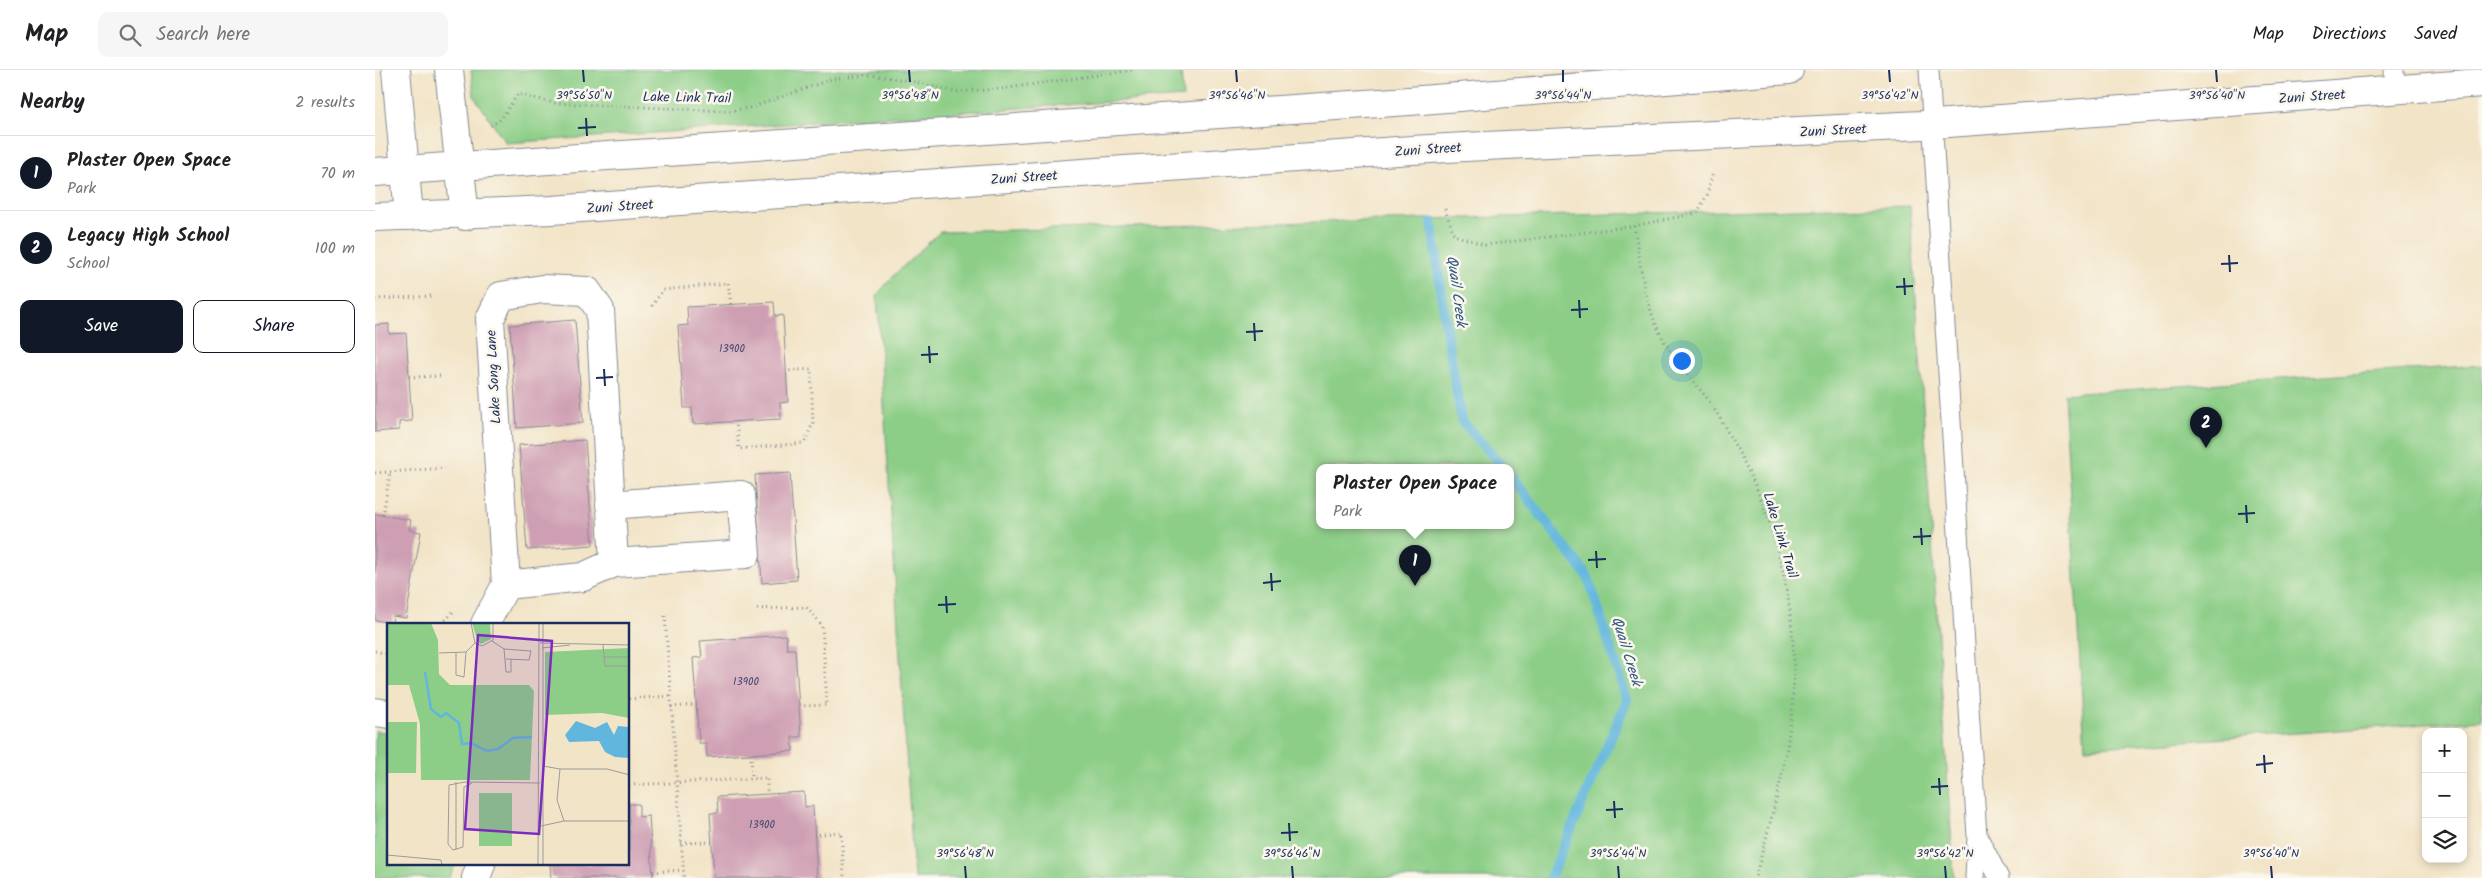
<!DOCTYPE html>
<html lang="en">
<head>
<meta charset="utf-8">
<style>
	:root { --surface:#fff; --page:#f6f6f6; --text:#202124; --muted:#757577; --line:#e0e0e0; --accent:#111827 }
	body { margin:0; font-family:Kalam,sans-serif; background:var(--page); color:var(--text) }
	.controls { position:absolute; right:15px; bottom:15px; display:grid; overflow:hidden; border-radius:10px; box-shadow:0 2px 8px #0003 }
	.controls button { width:45px; height:45px; display:grid; place-items:center; padding:0; border:0; border-bottom:1px solid var(--line); background:var(--surface); color:var(--text); font:25px sans-serif }
	.you { position:absolute; left:1306px; top:290px; width:18px; height:18px; margin:-12px; border:4px solid #fff; border-radius:50%; background:#1a73e8; box-shadow:0 0 0 8px #1a73e833 }
	.badge { display:grid; place-items:center; width:32px; height:32px; border-radius:50%; background:var(--accent); color:#fff; font-size:16px; font-weight:700 }
	.pin { position:absolute; translate:-50% -41px; filter:drop-shadow(0 1px 2px #0008) }
	.pin::after { content:''; position:absolute; top:26px; width:18px; height:15px; background:inherit; clip-path:polygon(0 0,100% 0,50% 100%) }
	.popup { position:absolute; left:941px; top:394px; width:198px; height:65px; box-sizing:border-box; display:grid; place-content:center; border-radius:10px; background:var(--surface); filter:drop-shadow(0 1px 4px #0005); font-size:16px; white-space:nowrap; color:var(--muted) }
	.popup b { font-size:19px; color:var(--text) }
	.popup::after { content:''; position:absolute; left:50%; top:100%; margin-left:-10px; border:10px solid transparent; border-top-color:var(--surface) }
	.list { margin:0; padding:0; list-style:none }
	h2 { display:flex; justify-content:space-between; align-items:center; height:65px; margin:0; padding:0 20px; font-size:21px }
	h2 small { font-size:16px; font-weight:400; color:var(--muted) }
	.list li { display:grid; grid-template-columns:32px 1fr auto; gap:15px; align-items:center; box-sizing:border-box; height:75px; padding:0 20px; border-top:1px solid var(--line) }
	.list b { display:block; font-size:19px; white-space:nowrap }
	.list p { margin:0; font-size:16px; white-space:nowrap; color:var(--muted) }
	.list em { font-size:16px; font-style:normal; color:var(--muted) }
	.actions { display:flex; gap:10px; padding:15px 20px }
	.actions a { flex:1; padding:11px 0; border:1px solid var(--accent); border-radius:10px; text-align:center; font-size:18px; color:var(--accent) }
	.actions .main { background:var(--accent); color:#fff }
	.icon { flex:none; width:28px; height:28px; fill:none; stroke:currentColor; stroke-width:2; stroke-linecap:round; stroke-linejoin:round }
	.map { position:relative; flex:none; width:2107px; height:808px; overflow:hidden }
	header { display:flex; align-items:center; gap:30px; box-sizing:border-box; height:70px; padding:0 25px; background:var(--surface); border-bottom:1px solid var(--line) }
	header strong { font-size:24px }
	nav { display:flex; gap:28px; margin-inline-start:auto; font-size:18px }
	.search { width:350px; height:45px; background:var(--page); display:flex; align-items:center; gap:12px; box-sizing:border-box; padding:0 18px; border-radius:10px; color:var(--muted); font-size:19px }
	main { display:flex }
	aside { flex:1; background:var(--surface) }
	.map>svg:first-child { display:block }
	.green { fill:#8cce87; stroke:#547e72; fill-rule:evenodd }
	.lines { fill:none; stroke-linecap:round; stroke-linejoin:round }
	.stream { stroke:#61b6dd; stroke-width:10 }
	.building { fill:#ce9eb2 }
	.service-casing { stroke:#868a92; stroke-width:21 }
	.minor-casing { stroke:#868a92; stroke-width:30 }
	.secondary-casing { stroke:#868a92; stroke-width:30 }
	.path { stroke:#868a92; stroke-width:3; stroke-dasharray:1 4; stroke-linecap:butt }
	.service { stroke:#fff; stroke-width:19 }
	.minor { stroke:#fff; stroke-width:28 }
	.secondary { stroke:#fff; stroke-width:28 }
	.secondary-bridge-casing { stroke:#868a92; stroke-width:30; stroke-linecap:butt }
	.secondary-bridge { stroke:#fff; stroke-width:28 }
	.ticks { fill:none; stroke:#1b2f5e; stroke-width:2 }
	.labels { text-anchor:middle; stroke-width:5; stroke-linejoin:round; paint-order:stroke }
	.number-label { font-size:11px; fill:#484b73 }
	.street-label { font-size:14px; fill:#1b2f5e; stroke:#fbf7ec }
	.water-label { font-size:15px; font-style:italic; fill:#305884; stroke:#fbf7ec }
	.inset-river { fill:none; stroke:#61b6dd; stroke-width:2.5 }
	.inset-road { fill:none; stroke:#9c9c9d; stroke-width:1 }
	.view { fill:#7b2cbf; fill-opacity:0.15; stroke:#7b2cbf; stroke-width:2.5 }
	.inset-edge { fill:none; stroke:#1b2f5e; stroke-width:2.5 }
	.ticks-label { font-size:12px; text-anchor:middle; fill:#1b2f5e; stroke:#fbf7ec; stroke-width:5; stroke-linejoin:round; paint-order:stroke }
</style>
</head>
<body>
<header>
<strong>Map</strong>
<div class="search"><svg class="icon" aria-label="search" viewBox="0 0 24 24"><circle cx="10" cy="10" r="6"/><path d="M15 15l6 6"/></svg>Search here</div>
<nav><a>Map</a><a>Directions</a><a>Saved</a></nav>
</header>
<main>
<aside>
<h2>Nearby<small>2 results</small></h2>
<ul class="list">
<li><span class="badge">1</span><div><b>Plaster Open Space</b><p>Park</p></div><em>70 m</em></li>
<li><span class="badge">2</span><div><b>Legacy High School</b><p>School</p></div><em>100 m</em></li>
</ul>
<div class="actions"><a class="main">Save</a><a>Share</a></div>
</aside>
<div class="map">
<svg width="2107" height="808" viewBox="0 0 2107 808">
	<rect width="100%" height="100%" fill="#fbf7ec"/>
	<filter id="ink" filterUnits="userSpaceOnUse"><feTurbulence type="fractalNoise" baseFrequency=".02" numOctaves="2"/><feDisplacementMap in="SourceGraphic" scale="10" xChannelSelector="R" yChannelSelector="G"/><feConvolveMatrix kernelMatrix="1 2 1 2 8 2 1 2 1" color-interpolation-filters="sRGB"/></filter>
	<filter id="wash" filterUnits="userSpaceOnUse"><feTurbulence type="fractalNoise" baseFrequency=".0096" numOctaves="4" result="noise"/><feDisplacementMap in="SourceGraphic" scale="20" xChannelSelector="R" yChannelSelector="G"/><feGaussianBlur stdDeviation="1.12" result="paint"/><feColorMatrix in="noise" values="0 0 0 0 0 0 0 0 0 0 0 0 0 0 0 0 0 1.4 0 .05"/><feComposite in="paint" operator="in"/></filter>
	<g filter="url(#wash)">
		<rect width="100%" height="100%" fill="#f2e4c7"/>
		<g class="green">
			<polygon points="96,0 806,0 808,27 131,73 99,26"/>
			<path d="M1535,136l44,672h-1040l-37,-583 18,-21 45,-42zM1135,397v58h-190v-58z"/>
			<polygon points="2107,295 2107,650 1710,678 1689,324"/>
			<polygon points="0,661 14,662 14,794 81,794 74,808 0,808"/>
		</g>
		<g class="lines">
			<g class="stream">
				<polyline points="1057,152 1072,266 1087,351 1128,397"/>
				<polyline points="1135,405 1213,507 1252,630 1175,808"/>
			</g>
		</g>
		<g id="blocks">
			<g class="building">
				<polygon points="399,232 400,246 408,245 413,332 405,333 406,349 318,354 317,338 309,338 303,256 313,255 312,237"/>
				<polygon points="200,250 208,353 142,358 135,255"/>
				<polygon points="14,254 14,264 31,263 37,351 24,352 24,360 0,362 0,255"/>
				<polygon points="210,370 218,475 152,480 144,375"/>
				<polygon points="415,403 422,510 387,513 380,405"/>
				<polygon points="0,444 36,450 34,460 46,462 31,548 18,546 17,553 0,550"/>
				<polygon points="411,565 412,579 420,579 426,667 417,667 418,681 332,687 331,673 324,673 318,588 327,587 325,571"/>
				<polygon points="429,722 430,737 438,736 442,808 339,808 335,743 343,743 342,727"/>
				<polygon points="254,734 264,734 264,747 274,746 278,808 176,808 175,794 254,794"/>
			</g>
		</g>
	</g>
	<g filter="url(#ink)">
		<use href="#blocks" fill-opacity="0" stroke="#868a92" stroke-width="1"/>
		<g class="lines">
			<defs>
				<g id="service">
					<polyline points="1554,0 1602,766 1600,808"/>
					<polyline points="2019,0 2020,20"/>
					<polyline points="1603,767 1624,808"/>
				</g>
				<g id="minor">
					<polyline points="21,0 34,146"/>
					<polyline points="74,0 90,146"/>
					<polyline points="131,515 115,249 126,226 167,219 212,221 225,240 239,493"/>
					<polyline points="110,554 131,515 208,507 239,493 371,484 366,425 235,435"/>
					<polyline points="0,642 14,644"/>
					<polyline points="101,808 106,794"/>
				</g>
				<g id="secondary">
					<polyline points="1084,27 1414,0"/>
					<polyline points="1090,77 1547,55 2107,13"/>
					<polyline points="0,102 1034,31"/>
					<polyline points="0,147 177,140 1037,80"/>
				</g>
			</defs>
			<use href="#service" class="service-casing"/>
			<use href="#minor" class="minor-casing"/>
			<use href="#secondary" class="secondary-casing"/>
			<g class="path">
				<polyline points="116,56 126,49 143,24 180,33 354,41 378,37 457,9 497,5 536,11 580,22 626,19 757,0"/>
				<polyline points="1070,139 1079,165 1110,175 1259,156 1322,143 1332,125 1337,105"/>
				<path d="M1259,156c7,40 9,76 29,113 16,29 43,53 59,83 14,25 29,51 39,78 29,73 40,156 28,234 -7,49 -21,97 -34,144"/>
				<polyline points="0,229 58,226"/>
				<polyline points="277,236 288,220 353,213 356,235"/>
				<polyline points="34,307 65,306"/>
				<polyline points="361,351 364,379 429,373 438,353 436,299 411,301"/>
				<polyline points="0,403 70,398"/>
				<polyline points="8,445 15,403"/>
				<polyline points="382,539 431,537 447,555 452,635 424,636"/>
				<polyline points="290,546 309,808"/>
				<polyline points="67,554 79,541"/>
				<polyline points="0,581 14,584"/>
				<polyline points="254,629 295,626"/>
				<polyline points="296,637 322,635"/>
				<polyline points="376,684 377,708"/>
				<polyline points="254,715 392,708 392,724"/>
				<polyline points="439,765 466,762 469,808"/>
				<polyline points="306,773 337,772"/>
				<polyline points="278,802 308,800"/>
			</g>
			<use href="#service" class="service"/>
			<use href="#minor" class="minor"/>
			<use href="#secondary" class="secondary"/>
			<defs>
				<g id="secondary-bridge">
					<polyline points="1034,31 1084,27"/>
					<polyline points="1037,80 1090,77"/>
				</g>
			</defs>
			<use href="#secondary-bridge" class="secondary-bridge-casing"/>
			<use href="#secondary-bridge" class="secondary-bridge"/>
		</g>
	</g>
	<path class="ticks" d="M208,0l1,12M534,0l1,12M861,0l1,12M1188,0v12M1514,0l1,12M1841,0l1,12M211,48l1,18M203,58l18,-1M1854,185l1,17M1846,194l17,-1M1529,208l1,17M1521,217l17,-1M1204,230l1,18M1196,240l17,-1M879,253l1,18M871,262l17,-1M554,276l1,17M546,285l17,-1M229,299l1,17M221,308l17,-1M1871,435l1,18M1863,444l17,-1M1546,458l1,17M1538,467l18,-1M1221,481l1,17M1213,490l18,-1M896,503l1,18M888,513l18,-2M571,526l1,17M563,535l18,-1M1889,685l1,18M1881,695l17,-2M1564,708l1,17M1556,717l17,-1M1239,731l1,17M1231,740l17,-1M914,753l1,18M906,763l17,-1M590,796l1,12M917,796l1,12M1243,796l1,12M1570,796l1,12M1896,796l1,12"/>
	<g class="labels">
		<g class="number-label">
			<text x="357" y="282">13900</text>
			<text x="371" y="615">13900</text>
			<text x="387" y="758">13900</text>
		</g>
		<g class="street-label">
			<text transform="translate(1937 26) rotate(-4)" y="5">Zuni Street</text>
			<text transform="translate(312 27) rotate(1)" y="5">Lake Link Trail</text>
			<text transform="translate(1458 60) rotate(-3)" y="5">Zuni Street</text>
			<text transform="translate(1053 79) rotate(-4)" y="5">Zuni Street</text>
			<text transform="translate(649 107) rotate(-4)" y="5">Zuni Street</text>
			<text transform="translate(245 136) rotate(-4)" y="5">Zuni Street</text>
			<text transform="translate(118 307) rotate(-93)" y="5">Lake Song Lane</text>
			<text transform="translate(1406 465) rotate(73)" y="5">Lake Link Trail</text>
		</g>
		<g class="water-label">
			<text transform="translate(1082 221) rotate(82)" y="5">Quail Creek</text>
			<text transform="translate(1252 581) rotate(73)" y="5">Quail Creek</text>
		</g>
	</g>
	<g transform="translate(12 553)">
		<rect width="242" height="242" fill="#f2e4c7"/>
		<path d="M0,0h44l7,17 1,34 11,11h79l5,6 -4,89h-109l-1,-56 -11,-39h-22zM85,0h18l1,16 -10,5 -3,-2zM242,25v70l-27,-5 -57,2v-63zM0,99h30l-1,51h-29zM92,170h33v53h-33z" fill="#8cce87"/>
		<path d="M189,98l19,7 12,-6 7,13 4,-9 10,1 1,31 -14,-1 -10,-5 -6,-11 -30,1 -4,-7z" fill="#61b6dd"/>
		<path class="inset-river" d="M38,49l6,37 10,8 5,-4 13,10 3,21 9,-1 16,8 11,-2 15,-11 19,-1"/>
		<path class="inset-road" d="M84,0l4,20 7,3 11,-6v-17M156,0v242M105,18l12,8 2,23h5v-13M153,20l90,2M216,22l2,21h25M155,25l28,-3M117,26l27,2 -2,9 -23,-1M52,30l27,-1M69,30v22l8,2 2,-25 9,-9M216,34h27M156,143l17,3 -3,31 7,21M173,146h47l23,6M69,159v68M85,160l-8,4 -1,60 -10,3 -5,-6 1,-59 16,-3 75,1M154,203l23,-5h66M0,232l54,5 1,5M151,242l1,-242"/>
		<path class="view" d="M91,12l74,6 -13,193 -74,-5z"/>
		<rect width="242" height="242" class="inset-edge"/>
	</g>
	<g class="ticks-label">
		<text x="209" y="29">39°56'50"N</text>
		<text x="535" y="29">39°56'48"N</text>
		<text x="862" y="29">39°56'46"N</text>
		<text x="1188" y="29">39°56'44"N</text>
		<text x="1515" y="29">39°56'42"N</text>
		<text x="1842" y="29">39°56'40"N</text>
		<text x="590" y="787">39°56'48"N</text>
		<text x="917" y="787">39°56'46"N</text>
		<text x="1243" y="787">39°56'44"N</text>
		<text x="1570" y="787">39°56'42"N</text>
		<text x="1896" y="787">39°56'40"N</text>
	</g>
</svg>
<div class="controls">
<button>+</button>
<button>−</button>
<button><svg class="icon" aria-label="layers" viewBox="0 0 24 24"><path d="M12 4l9 5-9 5-9-5zM3 14l9 5 9-5"/></svg></button>
</div>
<div class="you"></div>
<div class="pin badge" style="left:1040px;top:516px">1</div>
<div class="popup"><b>Plaster Open Space</b>Park</div>
<div class="pin badge" style="left:1831px;top:378px">2</div>
</div>
</main>
</body>
</html>
